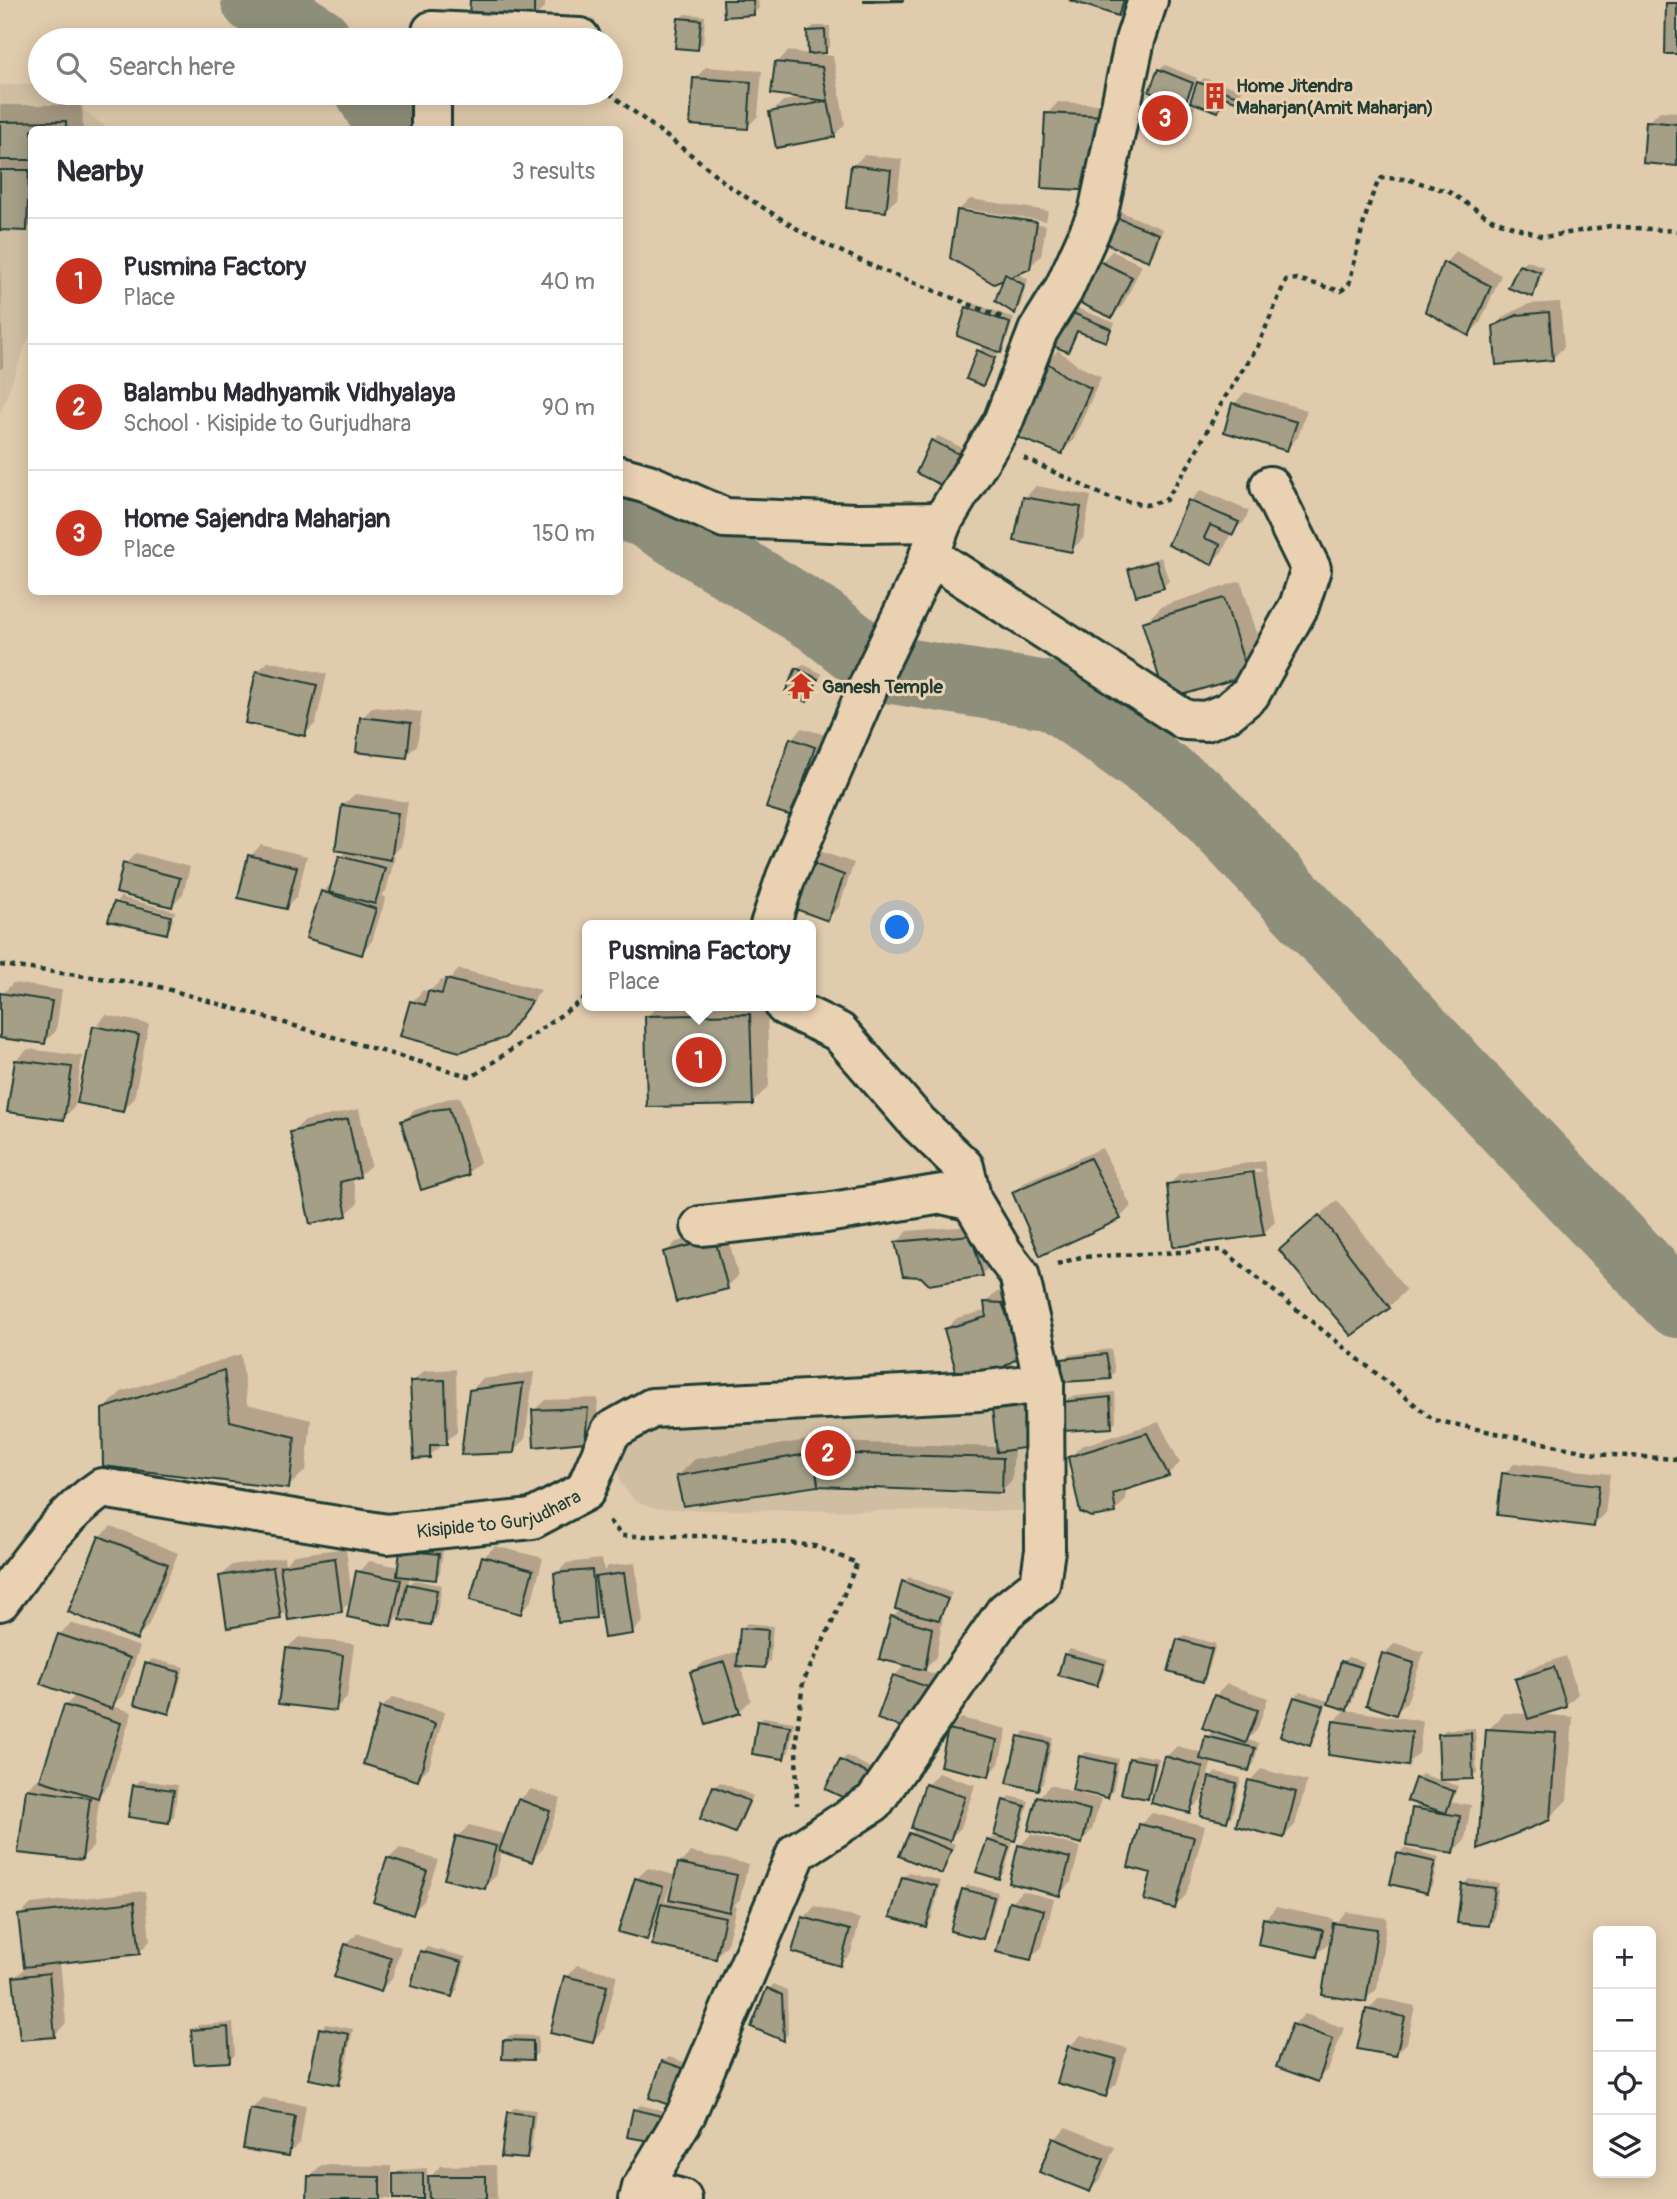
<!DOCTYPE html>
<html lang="en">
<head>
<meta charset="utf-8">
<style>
	:root { --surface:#fff; --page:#f7f7f7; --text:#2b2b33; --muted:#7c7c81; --line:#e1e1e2; --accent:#c8321e }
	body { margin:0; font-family:Pangolin,sans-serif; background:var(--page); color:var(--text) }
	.controls { position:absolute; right:21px; bottom:21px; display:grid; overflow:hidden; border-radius:10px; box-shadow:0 4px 18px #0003 }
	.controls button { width:63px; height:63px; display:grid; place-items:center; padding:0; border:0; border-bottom:2px solid var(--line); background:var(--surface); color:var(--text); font:35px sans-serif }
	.you { position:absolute; left:898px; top:928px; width:24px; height:24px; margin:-18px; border:5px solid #fff; border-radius:50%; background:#1a73e8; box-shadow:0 0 0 10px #1a73e833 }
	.badge { display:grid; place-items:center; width:46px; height:46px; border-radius:50%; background:var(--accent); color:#fff; font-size:23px; font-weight:700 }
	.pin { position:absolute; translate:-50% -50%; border:4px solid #fff; box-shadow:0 2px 7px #0006 }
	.popup { position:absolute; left:582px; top:920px; width:234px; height:91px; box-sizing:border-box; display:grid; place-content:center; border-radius:10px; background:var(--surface); filter:drop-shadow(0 2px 5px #0005); font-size:23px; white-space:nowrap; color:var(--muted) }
	.popup b { font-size:26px; color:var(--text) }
	.popup::after { content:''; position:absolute; left:50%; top:100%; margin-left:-14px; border:14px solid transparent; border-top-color:var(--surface) }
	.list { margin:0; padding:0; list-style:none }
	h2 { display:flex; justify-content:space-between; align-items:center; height:91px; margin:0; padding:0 28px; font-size:30px }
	h2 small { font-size:23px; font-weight:400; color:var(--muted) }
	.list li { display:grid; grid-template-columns:46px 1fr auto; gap:21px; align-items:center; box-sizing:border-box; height:126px; padding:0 28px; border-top:2px solid var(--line) }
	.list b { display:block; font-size:26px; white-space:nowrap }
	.list p { margin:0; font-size:23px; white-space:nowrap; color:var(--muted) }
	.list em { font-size:23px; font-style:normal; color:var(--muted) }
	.icon { flex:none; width:38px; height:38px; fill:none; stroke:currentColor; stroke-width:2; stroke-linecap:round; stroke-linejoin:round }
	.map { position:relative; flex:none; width:1677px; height:2199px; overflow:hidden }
	.search { position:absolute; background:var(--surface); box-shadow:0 4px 18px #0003; left:28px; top:28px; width:595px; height:77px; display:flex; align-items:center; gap:18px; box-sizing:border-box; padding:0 24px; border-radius:38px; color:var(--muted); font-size:26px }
	.panel { position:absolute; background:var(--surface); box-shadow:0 4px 18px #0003; left:28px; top:126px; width:595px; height:469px; border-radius:10px }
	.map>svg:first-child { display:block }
	.built { fill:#cfbea2 }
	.shadow { fill:#0003; fill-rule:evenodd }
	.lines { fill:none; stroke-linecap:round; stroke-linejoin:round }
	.river { stroke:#8e8f7a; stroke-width:68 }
	.building { fill:#a59f88; stroke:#1f3d34; stroke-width:2 }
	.minor-casing { stroke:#1f3d34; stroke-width:44 }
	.path { stroke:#1f3d34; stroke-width:4.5; stroke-dasharray:5 5; stroke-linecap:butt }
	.minor { stroke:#e9d1b2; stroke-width:38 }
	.labels { text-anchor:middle; stroke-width:6; stroke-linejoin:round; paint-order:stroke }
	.poi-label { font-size:19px; font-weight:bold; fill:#1f3d34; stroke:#e9d1b2; text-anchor:start }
	.street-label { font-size:19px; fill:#1f3d34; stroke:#e9d1b2 }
</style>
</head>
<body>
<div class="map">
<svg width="1677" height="2199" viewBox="0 0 1677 2199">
	<rect width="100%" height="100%" fill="#e1cbad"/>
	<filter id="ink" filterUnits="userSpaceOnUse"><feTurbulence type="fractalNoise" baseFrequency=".0143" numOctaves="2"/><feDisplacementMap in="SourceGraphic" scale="14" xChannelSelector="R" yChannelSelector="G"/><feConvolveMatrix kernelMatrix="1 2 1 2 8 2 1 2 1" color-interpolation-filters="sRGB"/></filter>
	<g filter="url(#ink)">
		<g class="built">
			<polygon points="0,85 40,85 40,93 60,93 109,129 32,130 31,331 0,413"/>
			<polygon points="1036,1396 1031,1511 690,1510 655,1508 635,1501 620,1483 618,1462 622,1435 646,1416"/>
		</g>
		<g class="shadow">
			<polygon points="471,0 545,0 545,7 533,19"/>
			<polygon points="725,0 758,0 759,8 753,14"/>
			<polygon points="1075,0 1130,0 1118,14"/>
			<polygon points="685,14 705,16 703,43 697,48 679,19"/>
			<polygon points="814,26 830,26 830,46 825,51 812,52 812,54 833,56 845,124 834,136 771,113 783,101 804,97 777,63 788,51 810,54 808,31"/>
			<polygon points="1165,65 1197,78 1189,98 1184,103 1195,106 1188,129 1183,135 1149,101 1157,93 1159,70"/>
			<polygon points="706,67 762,71 758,116 747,127 695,79"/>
			<polygon points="1204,78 1242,90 1241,94 1236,99 1226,96 1223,105 1218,110 1199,83"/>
			<polygon points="1058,102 1115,105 1110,178 1047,114"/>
			<polygon points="0,105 82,105 83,130 32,130 32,224 27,229 0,229"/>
			<polygon points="1660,111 1677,112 1677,164 1648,122"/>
			<polygon points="864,155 902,159 897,199 885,210 853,166"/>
			<polygon points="970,199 1048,211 1046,221 966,209 966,213 1046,225 1041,256 1029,267 1017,273 1028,279 1020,306 1015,311 1006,277 959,210"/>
			<polygon points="1116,210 1163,229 1154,254 1149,259 1102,240"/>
			<polygon points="0,244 3,367 0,370"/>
			<polygon points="1112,251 1142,265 1123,305 1112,316 1101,262"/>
			<polygon points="1456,251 1501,275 1480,323 1469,334 1427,310 1445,263"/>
			<polygon points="1526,260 1544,267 1537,290 1532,295 1521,266"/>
			<polygon points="1560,302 1564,347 1552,359 1495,326 1506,315 1529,304"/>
			<polygon points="973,303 1014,318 1005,345 999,350 988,378 982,383 979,351 985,345 968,308"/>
			<polygon points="1074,307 1115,323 1110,335 1105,340 1079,330 1073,344 1068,349 1056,345"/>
			<polygon points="1058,350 1077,365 1101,377 1073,441 1062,452 1046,362"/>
			<polygon points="1245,392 1307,410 1298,437 1287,449 1234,404"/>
			<polygon points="938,436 967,450 947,486 933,441"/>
			<polygon points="1036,486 1091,496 1083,539 1071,550 1025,498"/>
			<path d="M1201,490l48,21 -5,11 -13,11 -8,18 -12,12 -21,-62zM1192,500l32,14 -3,3 -29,-13z"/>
			<polygon points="1161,557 1169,581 1164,586 1137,594 1130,570 1135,565"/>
			<polygon points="1241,581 1264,657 1247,674 1144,623 1162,606"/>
			<polygon points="269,661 327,674 316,723 305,734 257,672"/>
			<polygon points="803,664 822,674 811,695 806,700 798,669"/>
			<polygon points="373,707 422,712 417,745 406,756 362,718"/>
			<polygon points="802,728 826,735 803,803 791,814 791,739"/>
			<polygon points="355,794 408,802 401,846 392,856 395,857 386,891 381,896 386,897 372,941 361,953 323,892 334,881 341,857 347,851 343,805"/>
			<polygon points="261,845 307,856 297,896 286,907 250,856"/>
			<polygon points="819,851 854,863 839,907 827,919 807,862"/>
			<polygon points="136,853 190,867 183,894 172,905 125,864"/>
			<polygon points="120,897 175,911 174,915 117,901"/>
			<polygon points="116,902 116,904 173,918 171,927 166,932 110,920"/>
			<polygon points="459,969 541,990 516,1025 504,1037 412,1002 423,990 429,992 441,980 448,982"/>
			<polygon points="13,983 62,990 56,1031 45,1042 0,1036 2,994"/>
			<polygon points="658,1006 767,1006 769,1086 752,1103 647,1017"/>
			<polygon points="106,1015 149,1024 134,1099 123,1110 95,1027"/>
			<polygon points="28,1049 82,1056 75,1106 64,1118 16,1060"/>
			<polygon points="460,1097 480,1162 468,1173 403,1122 414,1110 446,1099"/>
			<polygon points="359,1109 371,1165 359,1176 352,1177 358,1203 346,1214 292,1132 304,1121"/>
			<polygon points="1102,1148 1131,1206 1120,1218 1014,1192 1026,1181"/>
			<path d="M1264,1161l11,61 -11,11 -95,-48 11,-12zM1261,1169l1,3 -83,12v-3z"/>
			<polygon points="1337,1200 1406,1290 1389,1307 1281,1250"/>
			<polygon points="982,1225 993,1263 982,1274 897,1242 908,1231"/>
			<polygon points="726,1229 738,1276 727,1287 665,1253 676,1242"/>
			<polygon points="997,1292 1013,1292 1015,1359 1003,1370 946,1329 957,1318 987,1310 985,1303"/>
			<polygon points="1111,1349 1115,1372 1110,1377 1064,1360 1069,1355"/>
			<polygon points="241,1354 247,1404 311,1420 306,1470 288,1487 103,1410 121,1392"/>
			<polygon points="456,1369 457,1432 429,1456 412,1382 424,1371"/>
			<polygon points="534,1372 525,1440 513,1451 471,1391 482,1379"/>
			<polygon points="1042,1388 1014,1448 1012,1480 1001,1491 678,1476 695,1459 831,1436 832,1442 998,1447 994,1409"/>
			<polygon points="1115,1392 1116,1421 1111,1427 1064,1403 1069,1397"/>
			<polygon points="598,1398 596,1429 584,1440 533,1411 545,1400"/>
			<polygon points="1159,1422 1180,1463 1168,1474 1125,1488 1126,1500 1115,1511 1070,1457 1081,1446"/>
			<polygon points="1515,1463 1610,1474 1605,1514 1594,1525 1504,1474"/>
			<polygon points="111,1526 178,1553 148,1626 136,1638 100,1537"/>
			<polygon points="407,1545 443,1549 440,1573 435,1578 410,1576 408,1586 414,1580 442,1585 436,1618 430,1624 404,1611 391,1624 352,1599 341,1611 288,1609 280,1617 221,1576 232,1565 284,1557 285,1564 294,1555 346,1548 352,1597 358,1572 369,1561 400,1567"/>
			<polygon points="495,1546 543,1558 532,1600 521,1612 484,1557"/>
			<polygon points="602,1559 604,1571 608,1566 635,1563 643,1621 632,1633 601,1611 596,1616 556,1574 567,1563"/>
			<polygon points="909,1577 952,1593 941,1616 943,1617 936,1657 923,1670 942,1676 926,1719 894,1676 906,1664 893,1617 901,1609 904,1582"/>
			<polygon points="71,1623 140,1647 123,1695 112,1706 132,1712 109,1785 100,1794 93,1847 81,1859 27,1789 39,1778 42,1779 65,1706 76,1695 59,1635"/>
			<polygon points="747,1623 773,1626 770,1661 765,1666 740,1664 751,1700 739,1712 692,1673 704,1662 736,1652 739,1662 742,1629"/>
			<polygon points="1184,1635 1216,1644 1207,1675 1202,1680 1178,1640"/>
			<polygon points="299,1637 354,1644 347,1698 335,1709 287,1648"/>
			<polygon points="1395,1643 1424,1652 1407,1702 1396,1713 1384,1654"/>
			<polygon points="1070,1649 1108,1659 1102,1679 1097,1684 1065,1655"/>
			<polygon points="1566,1656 1578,1694 1566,1705 1537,1714 1573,1717 1567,1800 1549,1818 1488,1730 1505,1713 1528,1714 1517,1680 1528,1669"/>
			<polygon points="1348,1657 1365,1662 1352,1703 1346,1708 1327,1703 1315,1739 1310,1744 1295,1697 1301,1692 1330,1702 1343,1662"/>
			<polygon points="152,1659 184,1667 173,1706 168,1712 147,1664"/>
			<polygon points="1227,1684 1268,1698 1257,1730 1247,1740 1259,1743 1254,1764 1249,1769 1212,1761 1201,1800 1189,1811 1166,1757 1177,1746 1203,1753 1207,1737 1213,1730 1215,1696"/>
			<polygon points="393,1697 445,1712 429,1767 417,1779 381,1708"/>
			<polygon points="1346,1710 1423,1721 1419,1753 1407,1764 1334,1721"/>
			<polygon points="764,1717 794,1722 789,1752 784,1757 758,1722"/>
			<polygon points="961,1718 1007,1729 999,1764 988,1776 950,1730"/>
			<polygon points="1475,1728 1477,1772 1472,1777 1440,1735 1445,1730"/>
			<polygon points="1025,1731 1053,1738 1043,1783 1037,1789 1020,1737"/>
			<polygon points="1086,1752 1119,1759 1113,1791 1108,1796 1083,1791 1082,1794 1101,1799 1092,1830 1081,1842 1039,1797 1050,1785 1074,1792 1080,1757"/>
			<polygon points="1136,1754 1159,1758 1152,1792 1147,1797 1130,1759"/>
			<polygon points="847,1756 881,1773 828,1788 841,1761"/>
			<polygon points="1261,1769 1307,1781 1295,1825 1284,1836 1250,1781"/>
			<polygon points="1216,1772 1241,1778 1232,1815 1227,1820 1211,1778"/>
			<polygon points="938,1773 975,1785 961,1828 947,1841 955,1844 946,1866 941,1871 910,1834 916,1828 927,1785"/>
			<polygon points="1422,1774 1458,1786 1452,1802 1471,1805 1465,1840 1454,1852 1414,1809 1420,1803 1416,1779"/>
			<polygon points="140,1780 178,1785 174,1816 168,1821 135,1785"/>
			<polygon points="720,1782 753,1796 740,1826 735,1831 715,1787"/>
			<polygon points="531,1789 561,1799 543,1849 532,1860 502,1850 496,1876 484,1887 457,1837 469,1825 507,1835 519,1800"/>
			<polygon points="1010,1796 1029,1801 1020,1833 1015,1839 1005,1836 1004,1839 1013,1842 1004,1872 999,1877 988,1841 996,1836 1005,1801"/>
			<polygon points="1152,1813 1205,1826 1186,1895 1175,1907 1153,1872 1130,1866 1141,1824"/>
			<polygon points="1031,1834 1080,1847 1071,1882 1060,1894 1020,1846"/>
			<polygon points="400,1848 438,1860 424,1901 412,1913 388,1859"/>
			<polygon points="1404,1848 1439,1857 1432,1886 1427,1891 1399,1854"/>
			<polygon points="691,1852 748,1864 740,1899 733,1906 736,1906 727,1945 716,1957 658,1926 646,1938 636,1879 648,1868 674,1875 665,1902 672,1895 680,1863"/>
			<polygon points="909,1872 941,1881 931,1920 925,1925 903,1877"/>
			<polygon points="1469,1879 1499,1883 1494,1919 1489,1925 1463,1885"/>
			<polygon points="968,1885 998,1892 987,1932 982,1937 963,1890"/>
			<polygon points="145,1891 150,1941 139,1952 60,1961 66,2023 55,2035 15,1978 29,1964 20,1915 31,1904"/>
			<polygon points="1022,1891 1054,1899 1042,1947 1030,1958 1011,1902"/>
			<polygon points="815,1906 860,1919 851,1953 840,1964 804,1918"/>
			<polygon points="1276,1907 1333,1919 1332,1927 1346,1912 1387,1918 1377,1989 1365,2000 1334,1930 1331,1930 1328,1944 1316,1955 1265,1919"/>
			<polygon points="358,1933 401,1947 392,1979 380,1990 346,1944"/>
			<polygon points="427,1947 466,1957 457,1990 451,1995 422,1952"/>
			<polygon points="577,1965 617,1975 604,2029 593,2041 566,1977"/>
			<polygon points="774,1984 787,1990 788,2034 783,2039 769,1989"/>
			<polygon points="1379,1998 1415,2006 1407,2043 1395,2055 1368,2010"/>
			<polygon points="1305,2014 1344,2028 1329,2068 1317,2080 1293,2025"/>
			<polygon points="233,2023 235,2055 229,2060 193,2030 198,2025"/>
			<polygon points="326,2024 353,2029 343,2078 338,2083 320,2029"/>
			<polygon points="510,2035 538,2036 538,2053 532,2058 505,2040"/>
			<polygon points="1081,2035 1127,2048 1117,2083 1105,2095 1069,2047"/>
			<polygon points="669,2057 692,2065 680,2100 663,2062"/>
			<polygon points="263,2098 306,2105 300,2143 288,2154 251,2109"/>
			<polygon points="640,2105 665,2111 659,2135 635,2110"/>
			<polygon points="514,2108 536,2110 531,2152 526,2157 509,2113"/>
			<polygon points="1066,2127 1115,2147 1101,2179 1090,2190 1042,2171 1055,2139"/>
			<polygon points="321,2165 391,2166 391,2199 309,2199 309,2177"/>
			<polygon points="496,2165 497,2199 395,2199 394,2175 400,2170 427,2168 427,2180 441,2166"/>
		</g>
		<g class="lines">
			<g class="river">
				<polyline points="255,0 318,40"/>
				<polyline points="370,93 391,130"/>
				<polyline points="620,506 644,513 819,620 880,668 1053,696 1196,797 1677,1304"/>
			</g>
		</g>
		<g class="building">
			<polygon points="470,0 534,0 534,20 469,20"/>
			<polygon points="723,0 753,0 754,15 724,17"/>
			<polygon points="864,0 903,0 903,1 864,2"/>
			<polygon points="1069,0 1124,0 1118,16"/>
			<polygon points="1666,3 1677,3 1677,54 1665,54"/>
			<polygon points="678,18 701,20 698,50 675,48"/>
			<polygon points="825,30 826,53 808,54 807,31"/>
			<polygon points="775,62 822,67 828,101 771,94"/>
			<polygon points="1158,69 1193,83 1184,106 1149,92"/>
			<polygon points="693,78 751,82 748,129 690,125"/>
			<polygon points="1197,82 1238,96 1236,101 1224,97 1218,112 1190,102"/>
			<polygon points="1148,100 1191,111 1183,137 1140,124"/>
			<polygon points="828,101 835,137 776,148 769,112"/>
			<polygon points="1045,113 1104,116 1100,191 1041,188"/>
			<polygon points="66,121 66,130 32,130 32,160 0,160 0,122"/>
			<polygon points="1646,121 1677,124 1677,166 1643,163"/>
			<polygon points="851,165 891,170 886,212 846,208"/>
			<polygon points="0,170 29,170 27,231 0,230"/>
			<polygon points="957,210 1037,222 1030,269 994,284 950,258"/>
			<polygon points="1110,215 1159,234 1149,261 1099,241"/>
			<polygon points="1099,261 1132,277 1112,318 1080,303"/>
			<polygon points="1443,262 1491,286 1469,336 1425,311"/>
			<polygon points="1519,265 1540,272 1533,297 1508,288"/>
			<polygon points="1005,274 1024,285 1015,314 995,301"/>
			<polygon points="966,307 1010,323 1001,353 957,336"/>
			<polygon points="1068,311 1111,329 1106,342 1077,331 1068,352 1053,346"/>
			<polygon points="1549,312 1553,360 1496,365 1493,326 1517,315"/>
			<polygon points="977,350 995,358 983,386 966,379"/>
			<polygon points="1045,361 1065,376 1091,388 1062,454 1014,436"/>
			<polygon points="1232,403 1297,422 1287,451 1224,432"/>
			<polygon points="931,440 963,456 947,488 916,473"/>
			<polygon points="1023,497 1081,507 1072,552 1014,541"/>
			<polygon points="1188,500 1239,522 1233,535 1210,525 1204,538 1220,544 1212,565 1168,545"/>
			<polygon points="1156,561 1164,588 1136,596 1128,569"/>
			<polygon points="1224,598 1248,675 1166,700 1142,622"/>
			<polygon points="796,668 818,679 807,702 785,692"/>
			<polygon points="256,671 317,685 305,736 245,723"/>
			<polygon points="360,717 411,723 407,758 356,752"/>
			<polygon points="790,738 815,747 792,816 766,808"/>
			<polygon points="342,805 398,813 391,860 335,850"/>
			<polygon points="248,855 297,867 286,909 238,898"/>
			<polygon points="339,856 385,868 375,904 329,892"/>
			<polygon points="806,861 844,875 828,921 790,907"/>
			<polygon points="123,863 180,878 172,907 116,893"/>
			<polygon points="321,891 376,909 362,955 306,938"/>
			<polygon points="114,902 171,916 167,934 108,921"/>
			<polygon points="446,979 532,1001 505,1038 460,1052 400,1036 410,1001 425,1005 428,991 442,994"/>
			<polygon points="0,993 52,1001 45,1044 0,1038"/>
			<polygon points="750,1014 753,1105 647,1107 645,1016"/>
			<polygon points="93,1026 139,1035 123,1112 77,1103"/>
			<polygon points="15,1060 72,1067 64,1120 7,1112"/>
			<polygon points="449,1108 469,1175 421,1190 401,1121 433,1110"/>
			<polygon points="348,1119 360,1177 340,1182 347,1216 310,1224 290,1132"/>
			<polygon points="1090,1158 1121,1219 1040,1256 1012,1192"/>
			<polygon points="1253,1172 1264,1235 1173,1247 1167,1184"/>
			<polygon points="1319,1215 1390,1308 1351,1336 1279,1250"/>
			<polygon points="971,1235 983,1276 929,1285 921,1277 903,1276 895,1242"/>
			<polygon points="715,1239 728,1289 676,1302 663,1252"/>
			<polygon points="984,1302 1002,1303 1022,1355 1005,1366 1004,1372 958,1378 944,1329 986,1317"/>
			<polygon points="1106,1354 1111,1379 1062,1382 1062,1359"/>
			<polygon points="224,1370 230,1421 295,1437 289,1489 103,1466 102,1409"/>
			<polygon points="445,1380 447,1445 430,1445 430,1458 414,1459 410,1381"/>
			<polygon points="523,1383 514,1453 461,1455 469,1390"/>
			<polygon points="1110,1397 1112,1428 1063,1431 1062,1402"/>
			<polygon points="1025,1405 1030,1447 997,1452 992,1408"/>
			<polygon points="588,1408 585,1442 534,1447 532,1410"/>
			<polygon points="1147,1433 1169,1476 1113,1494 1116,1513 1091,1517 1080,1512 1068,1457"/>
			<polygon points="814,1453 1003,1458 1002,1493 818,1486"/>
			<polygon points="814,1453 818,1486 683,1506 676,1476"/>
			<polygon points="1502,1473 1599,1485 1594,1527 1497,1515"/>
			<polygon points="99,1536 168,1564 137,1640 68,1612"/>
			<polygon points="400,1550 439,1554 436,1580 397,1576"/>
			<polygon points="482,1556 533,1570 521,1614 470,1600"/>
			<polygon points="335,1558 342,1612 288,1620 280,1566"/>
			<polygon points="273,1567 281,1619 227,1628 219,1576"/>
			<polygon points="592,1570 596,1618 558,1622 554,1573"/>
			<polygon points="356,1571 401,1580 391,1626 347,1617"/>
			<polygon points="624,1573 633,1634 604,1638 595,1577"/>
			<polygon points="902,1581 948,1599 939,1620 895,1609"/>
			<polygon points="407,1584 437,1590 431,1625 400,1620"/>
			<polygon points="891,1616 932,1628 925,1670 879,1659"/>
			<polygon points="740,1628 768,1630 765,1668 737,1666"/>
			<polygon points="58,1634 130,1658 112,1709 40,1684"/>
			<polygon points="1177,1639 1212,1649 1203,1682 1168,1672"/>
			<polygon points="286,1648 343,1655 336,1711 278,1704"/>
			<polygon points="1382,1653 1414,1663 1396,1715 1366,1705"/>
			<polygon points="1064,1654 1104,1664 1097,1686 1058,1675"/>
			<polygon points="1341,1661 1361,1667 1347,1710 1328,1704"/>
			<polygon points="724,1662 740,1713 706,1724 690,1672"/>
			<polygon points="145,1663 180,1672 169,1714 134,1704"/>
			<polygon points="1554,1667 1567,1707 1528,1719 1515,1679"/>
			<polygon points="893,1675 931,1688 915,1732 877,1719"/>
			<polygon points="1214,1695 1258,1710 1246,1743 1202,1728"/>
			<polygon points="1294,1697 1324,1706 1310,1746 1280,1736"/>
			<polygon points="64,1705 121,1723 98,1798 40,1780"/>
			<polygon points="380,1707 435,1724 418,1781 363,1764"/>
			<polygon points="757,1721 790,1726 784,1759 752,1754"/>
			<polygon points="1333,1721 1412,1732 1408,1766 1328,1755"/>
			<polygon points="948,1729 997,1740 989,1777 940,1766"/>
			<polygon points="1486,1729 1556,1733 1550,1820 1478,1849"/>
			<polygon points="1471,1733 1473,1779 1440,1780 1438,1734"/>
			<polygon points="1018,1736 1049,1743 1038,1790 1007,1783"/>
			<polygon points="1205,1736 1255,1748 1249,1771 1200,1759"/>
			<polygon points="1079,1756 1115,1764 1108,1798 1072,1790"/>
			<polygon points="1164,1756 1203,1767 1190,1813 1151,1803"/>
			<polygon points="1129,1758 1155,1763 1148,1799 1121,1794"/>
			<polygon points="840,1760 877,1778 863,1807 825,1789"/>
			<polygon points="1209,1777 1237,1783 1227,1822 1200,1816"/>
			<polygon points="1415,1778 1454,1791 1446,1813 1407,1801"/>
			<polygon points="1248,1780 1296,1792 1284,1838 1236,1826"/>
			<polygon points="925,1784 965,1797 950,1841 911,1828"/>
			<polygon points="133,1785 174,1790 169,1823 128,1817"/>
			<polygon points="713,1786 749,1801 735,1833 700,1819"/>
			<polygon points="26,1789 90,1798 82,1860 18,1853"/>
			<polygon points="1037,1796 1090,1810 1082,1844 1028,1830"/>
			<polygon points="518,1799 550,1811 532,1862 499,1851"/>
			<polygon points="1003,1800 1025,1806 1015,1841 994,1835"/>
			<polygon points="1412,1808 1460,1816 1454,1853 1406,1846"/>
			<polygon points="1139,1824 1194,1837 1175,1909 1144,1900 1151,1873 1128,1867"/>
			<polygon points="909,1833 951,1850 942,1874 899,1856"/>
			<polygon points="456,1836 496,1846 485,1889 444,1879"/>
			<polygon points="987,1840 1009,1847 999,1879 976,1872"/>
			<polygon points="1018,1845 1070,1858 1060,1896 1009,1883"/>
			<polygon points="1397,1853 1435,1862 1427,1893 1390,1884"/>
			<polygon points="387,1858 427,1871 413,1915 373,1902"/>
			<polygon points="678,1863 737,1875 729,1912 669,1899"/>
			<polygon points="902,1877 937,1886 926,1927 890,1917"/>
			<polygon points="635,1878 663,1887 647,1940 618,1932"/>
			<polygon points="1462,1884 1495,1888 1489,1926 1457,1923"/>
			<polygon points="962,1889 994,1897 983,1939 950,1931"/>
			<polygon points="1009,1901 1044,1910 1031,1960 996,1952"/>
			<polygon points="134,1902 140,1954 24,1967 18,1915"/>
			<polygon points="661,1904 725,1917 716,1959 652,1945"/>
			<polygon points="802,1917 850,1930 840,1966 792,1952"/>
			<polygon points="1263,1918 1323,1930 1317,1957 1258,1945"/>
			<polygon points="1333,1923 1377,1929 1366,2002 1322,1995"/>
			<polygon points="345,1944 391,1958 381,1992 334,1977"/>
			<polygon points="420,1951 462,1962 452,1997 411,1986"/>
			<polygon points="49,1973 55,2037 20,2040 13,1977"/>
			<polygon points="564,1976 607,1986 593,2043 550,2033"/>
			<polygon points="767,1988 782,1995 784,2041 751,2027"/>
			<polygon points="1366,2009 1405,2017 1396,2056 1357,2049"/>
			<polygon points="1292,2024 1333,2039 1318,2082 1276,2067"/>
			<polygon points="228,2027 230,2062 194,2064 191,2030"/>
			<polygon points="319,2028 349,2034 339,2085 309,2079"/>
			<polygon points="503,2040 533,2041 533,2060 502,2059"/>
			<polygon points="1068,2046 1116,2059 1106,2097 1057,2083"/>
			<polygon points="662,2061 688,2070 675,2107 649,2098"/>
			<polygon points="250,2109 295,2116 289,2156 243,2149"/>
			<polygon points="633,2109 661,2116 655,2142 627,2137"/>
			<polygon points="507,2112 532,2115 527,2159 501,2157"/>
			<polygon points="1053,2138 1104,2159 1090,2192 1039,2172"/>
			<polygon points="423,2173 423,2199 393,2199 393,2174"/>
			<polygon points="308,2176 380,2177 380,2199 307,2199"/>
			<polygon points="428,2176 486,2176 486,2199 429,2199"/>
		</g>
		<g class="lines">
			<defs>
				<g id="minor">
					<polyline points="432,31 580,38"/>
					<polyline points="431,93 431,130"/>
					<polyline points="620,476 648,484 725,518 857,523 942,522"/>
					<polyline points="929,555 1185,720 1206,721 1228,712 1250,694 1299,606 1311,569 1270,486"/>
					<polyline points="770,925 786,877 872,678 923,572 942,522 1003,422 1038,331 1063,291 1098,213 1135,40 1148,0"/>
					<polyline points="701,1226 826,1213 942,1194 972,1201"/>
					<path id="s1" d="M0,1601c31,-40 60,-85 102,-113l285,46 145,-15 53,-28 26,-60 41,-23 327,-17 65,-8"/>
					<polyline points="642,2188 682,2199"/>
					<polyline points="639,2199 642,2188 686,2114 797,1852 874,1802 1005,1612 1040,1584 1045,1550 1044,1383 1019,1274 1003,1253 972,1201 964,1167 918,1123 839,1032 785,1006"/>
				</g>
			</defs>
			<use href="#minor" class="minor-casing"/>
			<g class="path">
				<polyline points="609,93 698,160 730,187 812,238 877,268 1004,318"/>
				<path d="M1024,458l83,39 39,8 20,-5 25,-39 33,-62 34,-53 28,-66 11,-1 44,12 8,-7c6,-22 20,-96 33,-106l25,1 42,13 42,27 53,18 66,-11 67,5"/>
				<polyline points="0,965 153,985 472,1077 587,997"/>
				<polyline points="1057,1264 1081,1257 1223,1250 1434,1420 1596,1454 1677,1459"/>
				<polyline points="609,1521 622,1536 721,1536 815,1546 857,1563 831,1625 803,1682 796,1740 797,1805"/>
			</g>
			<use href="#minor" class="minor"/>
		</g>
	</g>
	<defs>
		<symbol id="building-bare" viewBox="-9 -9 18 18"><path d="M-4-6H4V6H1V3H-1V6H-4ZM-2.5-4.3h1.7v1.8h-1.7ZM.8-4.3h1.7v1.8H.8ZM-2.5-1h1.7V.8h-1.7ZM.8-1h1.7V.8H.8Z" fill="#c8321e" stroke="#e9d1b2" stroke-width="2.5" paint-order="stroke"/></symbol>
		<symbol id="temple-bare" viewBox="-9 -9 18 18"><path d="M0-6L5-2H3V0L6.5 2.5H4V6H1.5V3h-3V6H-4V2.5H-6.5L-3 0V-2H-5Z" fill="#c8321e" stroke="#e9d1b2" stroke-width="2.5" paint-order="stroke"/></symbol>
	</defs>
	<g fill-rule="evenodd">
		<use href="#building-bare" x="1196" y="77" width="38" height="38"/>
		<use href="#temple-bare" x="782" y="667" width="38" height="38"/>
	</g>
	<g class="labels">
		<g class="poi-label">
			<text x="1236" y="92">Home Jitendra<tspan x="1236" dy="22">Maharjan(Amit Maharjan)</tspan></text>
			<text x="822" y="693">Ganesh Temple</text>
		</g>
		<g class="street-label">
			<text dy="7" stroke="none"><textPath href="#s1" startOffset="556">Kisipide to Gurjudhara</textPath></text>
		</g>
	</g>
</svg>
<div class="controls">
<button>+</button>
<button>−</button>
<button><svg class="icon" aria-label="locate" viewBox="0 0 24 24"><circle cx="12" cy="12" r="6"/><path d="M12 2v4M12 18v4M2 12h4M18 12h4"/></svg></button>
<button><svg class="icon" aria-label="layers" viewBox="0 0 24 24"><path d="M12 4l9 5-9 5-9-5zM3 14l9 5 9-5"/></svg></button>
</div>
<div class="you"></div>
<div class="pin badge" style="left:699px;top:1060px">1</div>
<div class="popup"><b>Pusmina Factory</b>Place</div>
<div class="pin badge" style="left:828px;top:1453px">2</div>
<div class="pin badge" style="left:1165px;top:118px">3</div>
<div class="search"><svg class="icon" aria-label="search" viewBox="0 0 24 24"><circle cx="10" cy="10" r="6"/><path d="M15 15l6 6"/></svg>Search here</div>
<section class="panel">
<h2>Nearby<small>3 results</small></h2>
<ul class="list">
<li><span class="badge">1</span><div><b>Pusmina Factory</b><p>Place</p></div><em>40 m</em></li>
<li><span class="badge">2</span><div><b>Balambu Madhyamik Vidhyalaya</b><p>School · Kisipide to Gurjudhara</p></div><em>90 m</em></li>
<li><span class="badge">3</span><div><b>Home Sajendra Maharjan</b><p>Place</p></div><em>150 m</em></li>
</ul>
</section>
</div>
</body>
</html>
